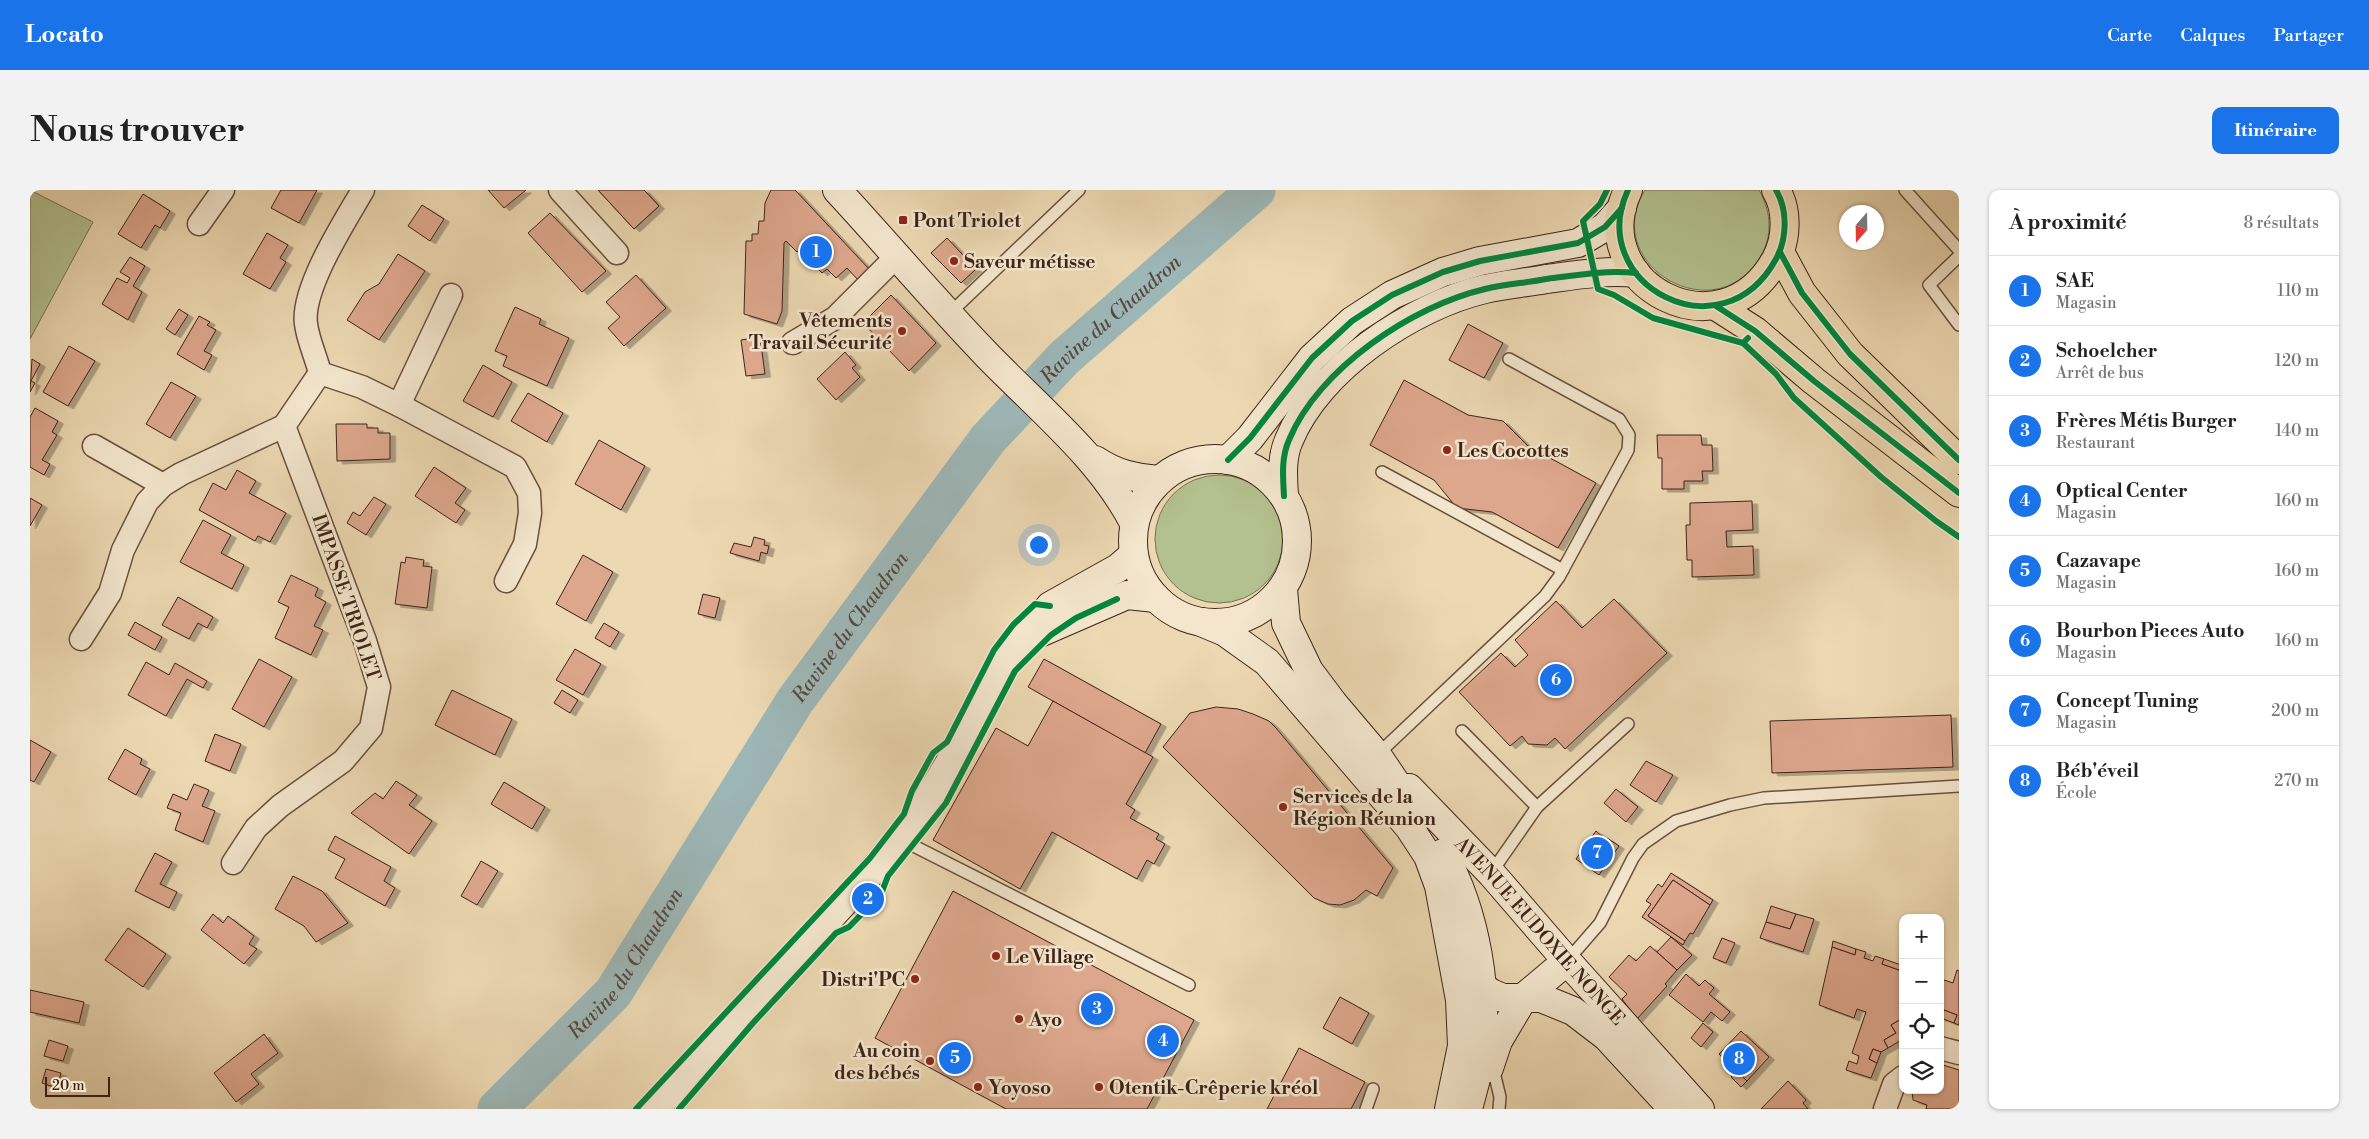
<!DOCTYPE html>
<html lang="fr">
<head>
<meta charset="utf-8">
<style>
	:root { --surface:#fff; --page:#f2f2f2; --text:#222; --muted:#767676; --line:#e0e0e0; --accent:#1a73e8 }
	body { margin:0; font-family:"Libre Bodoni",serif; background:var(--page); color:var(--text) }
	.controls { position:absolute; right:15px; bottom:15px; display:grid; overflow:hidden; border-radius:10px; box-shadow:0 1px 4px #0004 }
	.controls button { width:45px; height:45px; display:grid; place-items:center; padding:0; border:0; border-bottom:1px solid var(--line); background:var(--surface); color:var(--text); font:25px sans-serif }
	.compass { position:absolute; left:1809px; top:15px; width:45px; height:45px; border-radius:50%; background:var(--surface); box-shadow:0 1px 4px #0004; rotate:200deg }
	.scale { position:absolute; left:15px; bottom:12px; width:65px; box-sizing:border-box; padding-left:5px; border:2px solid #3e2318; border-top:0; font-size:14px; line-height:18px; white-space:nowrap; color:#3e2318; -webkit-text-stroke:4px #f3e6cd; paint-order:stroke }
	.you { position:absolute; left:1008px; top:354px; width:18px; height:18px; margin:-12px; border:4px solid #fff; border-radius:50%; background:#1a73e8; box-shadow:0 0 0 8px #1a73e833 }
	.badge { display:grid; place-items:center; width:32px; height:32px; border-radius:50%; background:var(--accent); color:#fff; font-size:16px; font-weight:700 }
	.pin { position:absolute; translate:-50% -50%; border:2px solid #fff; box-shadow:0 1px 5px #0006 }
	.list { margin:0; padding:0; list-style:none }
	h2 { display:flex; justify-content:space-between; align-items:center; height:65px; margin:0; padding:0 20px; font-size:21px }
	h2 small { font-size:16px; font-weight:400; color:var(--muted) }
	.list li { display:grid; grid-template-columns:32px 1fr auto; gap:15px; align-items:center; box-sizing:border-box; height:70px; padding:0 20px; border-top:1px solid var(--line) }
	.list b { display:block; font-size:19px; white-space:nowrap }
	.list p { margin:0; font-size:16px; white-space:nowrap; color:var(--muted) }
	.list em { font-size:16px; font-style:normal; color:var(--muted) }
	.icon { flex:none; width:28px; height:28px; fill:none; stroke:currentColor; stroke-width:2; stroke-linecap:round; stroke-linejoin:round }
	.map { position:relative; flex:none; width:1929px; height:919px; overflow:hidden; border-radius:10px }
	header { display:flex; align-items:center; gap:30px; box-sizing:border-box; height:70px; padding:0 25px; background:var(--accent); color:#fff }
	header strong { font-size:24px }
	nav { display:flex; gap:28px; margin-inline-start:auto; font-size:18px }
	.intro { display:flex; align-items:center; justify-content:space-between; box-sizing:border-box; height:120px; padding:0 30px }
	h1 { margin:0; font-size:35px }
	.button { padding:12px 22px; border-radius:10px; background:var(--accent); color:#fff; font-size:18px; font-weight:700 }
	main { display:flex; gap:30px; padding:0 30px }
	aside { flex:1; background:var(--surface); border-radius:10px; box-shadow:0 1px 4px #0004 }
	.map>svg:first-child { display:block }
	.green { fill:#b3c08f; stroke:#787254 }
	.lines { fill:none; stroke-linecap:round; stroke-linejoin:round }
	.river { stroke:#9db7b7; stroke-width:39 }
	.building { fill:#dda78d; stroke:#3e2318; filter:url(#shadow) }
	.lane-casing { stroke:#6a503e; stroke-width:14 }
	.street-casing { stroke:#6a503e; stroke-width:25 }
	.secondary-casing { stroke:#3e2318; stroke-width:30 }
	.primary-casing { stroke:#3e2318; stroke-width:30 }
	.lane { stroke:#f3e6cd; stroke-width:11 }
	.street { stroke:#f3e6cd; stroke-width:22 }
	.secondary { stroke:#f3e6cd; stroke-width:28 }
	.primary { stroke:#ecd8b2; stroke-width:28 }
	.cycleway-casing { stroke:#f3e6cd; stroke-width:9 }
	.cycleway { stroke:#00873e; stroke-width:6 }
	.poi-dot { fill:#8f2418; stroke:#f3e6cd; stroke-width:2 }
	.labels { text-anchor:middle; stroke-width:5; stroke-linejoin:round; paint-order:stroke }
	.poi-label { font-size:19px; font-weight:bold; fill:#3e2318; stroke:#f3e6cd; text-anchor:start }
	.street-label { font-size:19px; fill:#3e2318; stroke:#f3e6cd }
	.water-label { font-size:20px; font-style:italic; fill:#564840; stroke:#f3e6cd }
</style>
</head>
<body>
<header>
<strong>Locato</strong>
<nav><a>Carte</a><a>Calques</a><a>Partager</a></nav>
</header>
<div class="intro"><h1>Nous trouver</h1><a class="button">Itinéraire</a></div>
<main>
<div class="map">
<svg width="1929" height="919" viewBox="0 0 1929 919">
	<defs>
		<filter id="shadow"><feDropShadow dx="5.5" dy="3" stdDeviation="0" flood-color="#0004"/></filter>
	</defs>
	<rect width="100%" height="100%" fill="#ecd8b2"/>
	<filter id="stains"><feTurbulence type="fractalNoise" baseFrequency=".004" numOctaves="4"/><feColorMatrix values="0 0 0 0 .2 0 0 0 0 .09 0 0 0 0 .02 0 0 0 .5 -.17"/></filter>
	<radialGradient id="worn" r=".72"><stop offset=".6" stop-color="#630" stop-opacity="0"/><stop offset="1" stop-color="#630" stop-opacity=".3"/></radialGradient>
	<g class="green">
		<polygon points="0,0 63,32 0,149"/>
		<path d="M1615,0h114c11,19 14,42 4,62 -43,84 -165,14 -118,-62z"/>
		<circle cx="1189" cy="349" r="64"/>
	</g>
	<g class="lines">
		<path class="river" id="s1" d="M467,919l116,-116 182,-292 193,-262 76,-81 192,-168"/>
	</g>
	<g class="building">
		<polygon points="251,0 287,0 269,33 241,18"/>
		<polygon points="458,0 496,0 474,18"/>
		<polygon points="568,0 614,0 629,16 604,39"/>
		<polygon points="568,0 614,0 629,16 604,39"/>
		<polygon points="741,0 765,0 839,79 829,91 817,78 806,88 797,79 792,83 770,60 767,62 756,51 754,53 752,121 747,134 714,124 716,51 722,51 722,44 728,44 729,31 734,31 735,13"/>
		<polygon points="113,4 140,21 130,38 125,35 111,58 88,44"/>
		<polygon points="392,15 414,29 400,51 378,36"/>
		<polygon points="520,23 576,81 552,102 498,43"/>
		<polygon points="237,43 258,55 250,68 256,72 240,99 213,84"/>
		<polygon points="917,48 946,79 931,93 901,63"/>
		<polygon points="368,64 395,81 349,150 317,130 335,102 349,94"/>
		<polygon points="100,67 115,76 103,96 112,102 98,130 72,114 87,88 97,93 100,88 90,82"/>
		<polygon points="606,85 636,118 594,156 578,138 590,127 576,112"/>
		<polygon points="861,105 906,153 879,181 833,133"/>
		<polygon points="485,117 511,129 509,134 539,148 517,196 473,176 477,166 465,161"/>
		<polygon points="149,119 158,125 145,145 136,139"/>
		<polygon points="169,126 180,132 177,135 186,140 174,161 182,165 174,180 147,164"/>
		<polygon points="1438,134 1473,153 1454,188 1419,170"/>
		<polygon points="730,147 735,184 716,186 711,150"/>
		<polygon points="39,156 65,171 38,216 13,202"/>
		<polygon points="815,162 826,175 822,178 830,187 806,210 787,189"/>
		<polygon points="2,169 10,174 1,191 5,193 0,202"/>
		<polygon points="453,175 482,192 463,227 433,211"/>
		<polygon points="1374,190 1438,225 1473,231 1498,256 1566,293 1528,358 1462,322 1427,318 1404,290 1340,255"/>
		<polygon points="141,192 166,206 140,248 116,234"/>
		<polygon points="498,203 533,223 517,252 481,231"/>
		<polygon points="5,218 28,231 22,242 27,245 12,270 20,274 14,285 0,277 0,227"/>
		<polygon points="306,234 337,234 337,238 348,238 348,243 360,243 360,269 307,271"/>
		<polygon points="1627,245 1671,245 1672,255 1682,255 1683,281 1672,281 1673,291 1654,291 1654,299 1632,299 1632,268 1628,268"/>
		<polygon points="569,250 615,276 591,320 545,294"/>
		<polygon points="404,277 436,298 425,313 435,320 426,333 385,306"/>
		<polygon points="207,280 226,291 219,303 256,323 240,352 228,346 225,351 169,320 183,293 196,300"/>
		<polygon points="344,307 356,314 336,345 317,333 323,322 330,326"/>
		<polygon points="0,308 12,315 0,336"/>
		<polygon points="1722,311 1723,340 1696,341 1697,357 1723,356 1724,385 1662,387 1662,370 1657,370 1656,335 1660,335 1660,313"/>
		<polygon points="173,330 201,345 191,363 214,375 202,399 150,372"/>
		<polygon points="724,347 735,350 734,355 739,356 737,364 731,362 729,371 700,363 704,353 721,357"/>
		<polygon points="553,365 583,382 556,431 526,414"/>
		<polygon points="376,367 394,370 393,376 402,377 397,418 365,414 371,372 375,373"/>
		<polygon points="261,385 288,398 285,406 296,412 284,436 293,440 281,465 245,448 259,417 248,412"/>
		<polygon points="673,404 690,408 685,428 668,424"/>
		<polygon points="148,407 183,427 177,438 168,433 159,449 132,435"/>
		<polygon points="1584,409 1637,463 1535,559 1525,548 1517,555 1498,554 1492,546 1480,556 1429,502 1471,463 1485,477 1498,465 1485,450 1526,411 1552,438"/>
		<polygon points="105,432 132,447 125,460 98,445"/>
		<polygon points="574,433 589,442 580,457 565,448"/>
		<polygon points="545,459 571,474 553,505 526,490"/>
		<polygon points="229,469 262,487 234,537 202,519"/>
		<polygon points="1014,469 1131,534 1115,563 998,497"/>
		<polygon points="116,472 139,485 145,473 177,491 173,498 157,489 136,526 98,505"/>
		<polygon points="422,500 482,529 465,565 405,535"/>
		<polygon points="532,500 548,510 540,523 524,513"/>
		<polygon points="1023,511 1123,567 1096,614 1105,620 1100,628 1129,644 1126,649 1135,654 1124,674 1117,670 1107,689 1022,642 990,699 903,650 966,538 998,556"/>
		<polygon points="1186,517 1208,519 1223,524 1239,531 1246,538 1363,678 1347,706 1336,700 1324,710 1310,715 1298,714 1284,708 1133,557 1160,523"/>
		<polygon points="1921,525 1923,577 1742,583 1740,531"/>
		<polygon points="185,544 211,554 200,581 175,571"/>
		<polygon points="0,550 21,562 4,592 0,590"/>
		<polygon points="95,559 112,569 110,574 120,579 106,605 78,589"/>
		<polygon points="1616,571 1643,585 1626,612 1600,595"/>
		<polygon points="366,591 387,605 379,615 402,631 379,664 321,623 345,603 353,609"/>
		<polygon points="474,592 515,617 502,639 461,614"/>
		<polygon points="164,594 179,600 172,616 185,621 173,652 145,640 151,623 137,618 143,604 157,610"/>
		<polygon points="1586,599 1608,617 1596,632 1574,613"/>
		<polygon points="1566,641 1573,647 1571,649 1575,651 1577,648 1589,656 1569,685 1546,669"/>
		<polygon points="305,646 361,677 354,691 365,698 355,716 305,688 315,669 298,660"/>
		<polygon points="125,663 142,672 130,694 147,702 139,718 105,701"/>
		<polygon points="451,671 468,681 447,715 431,706"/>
		<polygon points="1641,683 1683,710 1680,715 1643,690 1618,726 1655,751 1653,755 1612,727 1621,714 1616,711 1628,694 1632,697"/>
		<polygon points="263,686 292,701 318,733 286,752 274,736 245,719"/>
		<polygon points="1643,690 1680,715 1663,744 1660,743 1655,751 1618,726"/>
		<polygon points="923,701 1164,830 1117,919 976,919 845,848"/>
		<polygon points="1741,716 1766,724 1760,739 1736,732"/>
		<polygon points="183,724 193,733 198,726 224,746 219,754 227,759 214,774 171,740"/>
		<polygon points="1766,724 1784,729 1773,762 1730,748 1736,732 1760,739"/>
		<polygon points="98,738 136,764 113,797 75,770"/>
		<polygon points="1641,747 1662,765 1647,780 1627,762"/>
		<polygon points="1692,748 1705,753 1696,773 1683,768"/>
		<polygon points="1803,751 1826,759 1825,765 1802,757"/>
		<polygon points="1620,756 1647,780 1635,794 1637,796 1607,829 1592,809 1597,804 1579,787 1599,765 1606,771"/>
		<polygon points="1802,757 1825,765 1826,759 1836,762 1834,768 1843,771 1845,766 1854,769 1852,774 1869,780 1871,775 1873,775 1873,828 1861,835 1866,843 1854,850 1858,858 1851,862 1843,859 1839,869 1847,873 1841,888 1816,880 1819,871 1827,874 1829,866 1822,863 1836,822 1827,819 1824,828 1789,815"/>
		<polygon points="1854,769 1871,775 1869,780 1852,774"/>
		<polygon points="1927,780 1929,781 1929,835 1924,833 1927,825 1914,820 1910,829 1910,795 1914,790 1923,793"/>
		<polygon points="1656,784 1669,796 1675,790 1684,798 1679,804 1700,822 1692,831 1681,822 1673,832 1639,805"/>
		<polygon points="0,800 54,812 49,833 0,822"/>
		<polygon points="1310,807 1339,823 1322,854 1293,838"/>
		<polygon points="1914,820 1927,825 1924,833 1911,828"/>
		<polygon points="1873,828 1873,849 1858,858 1854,850 1866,843 1861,835"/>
		<polygon points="1673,833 1683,842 1671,857 1661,848"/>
		<polygon points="1711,841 1739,867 1717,891 1689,864"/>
		<polygon points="234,844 248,863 221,884 229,894 206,912 184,883"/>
		<polygon points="19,850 38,856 33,871 14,866"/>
		<polygon points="1269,858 1335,892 1321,919 1237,919"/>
		<polygon points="1843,859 1851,862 1847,873 1839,869"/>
		<polygon points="1910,874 1929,880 1929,919 1896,919 1897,915 1883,910 1882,900 1910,900"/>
		<polygon points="16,879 31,883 27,898 12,893"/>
		<polygon points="1707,881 1717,891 1711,897 1701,887"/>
		<polygon points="1758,891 1776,910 1773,913 1778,919 1731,919"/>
	</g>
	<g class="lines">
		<defs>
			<g id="lane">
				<polyline points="1875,0 1929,60"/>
				<polyline points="1929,66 1899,95 1929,135"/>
				<polyline points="919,124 1049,0"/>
				<polyline points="1352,282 1533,380"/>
				<polyline points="1432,541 1507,617"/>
				<polyline points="1347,565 1515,406 1529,387 1598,260 1599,245 1589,229 1479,169"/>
				<polyline points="870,649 1159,795"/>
				<polyline points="1461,683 1507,617 1598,534"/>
				<polyline points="1537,771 1570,733 1603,668 1613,654 1646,631 1700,615 1734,608 1929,596"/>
				<polyline points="1462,874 1470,907 1469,919"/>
				<polyline points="1336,919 1343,899"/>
			</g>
			<g id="street">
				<polyline points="530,0 587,63"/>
				<polyline points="169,34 193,0"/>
				<polyline points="763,153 805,128 867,66"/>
				<polyline points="290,183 332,197 369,215 485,277 499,303 500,323 495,354 476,391"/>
				<path d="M290,183c-4,-16 -12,-33 -14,-49 -5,-35 39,-103 57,-134"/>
				<polyline points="369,215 421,105"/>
				<polyline points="64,256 133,295"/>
				<polyline points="51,449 80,403 93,360 117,312 133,295 151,284 254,236 290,183"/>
				<polyline points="203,673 226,638 250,616 313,571 341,538 349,497 335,451 254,236"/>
				<polyline points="1910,858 1929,863"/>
				<polyline points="1855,919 1864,894 1873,887"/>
			</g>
			<g id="secondary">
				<path d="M807,0c50,54 97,110 148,163 51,53 115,104 149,170"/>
				<circle cx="1185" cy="351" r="82"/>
				<path d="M1065,270c21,14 39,18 64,20"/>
				<polyline points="1198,270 1220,248 1282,168 1322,131 1362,105 1413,82 1450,71 1548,53 1575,37 1592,18"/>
				<path d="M1254,306c-1,-19 -3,-38 5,-56 29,-71 123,-134 196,-151 20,-5 41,-6 61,-10 30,-4 59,-9 90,-6"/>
				<polyline points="1253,399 1256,433 1279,481 1303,513 1347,565 1386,623"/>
				<polyline points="1171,432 1195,442 1237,472 1379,637 1398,666 1409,696 1430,810 1432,856 1419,919"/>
				<polyline points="998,448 1097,405 1126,408"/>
				<path id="s2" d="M1379,598l82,85 76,88 133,148"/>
				<path d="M1413,663c33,59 47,141 37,208 -3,16 -8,32 -12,48"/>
				<polyline points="1439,787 1461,803 1473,808 1511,808 1543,821 1577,847 1643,919"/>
				<polyline points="1459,878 1468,851 1494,807 1537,771"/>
				<polyline points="625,919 858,664 887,627 929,557 975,468 994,450 1020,416 1088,378 1103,365"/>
			</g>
			<g id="primary">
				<path d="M1598,0c-44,94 94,168 148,69 11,-20 12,-49 0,-69"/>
				<polyline points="1750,62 1772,103 1820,164 1929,270"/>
				<polyline points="1686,116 1725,141 1784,191 1929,303"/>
			</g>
		</defs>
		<use href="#lane" class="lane-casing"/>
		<use href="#street" class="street-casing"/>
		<use href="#secondary" class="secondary-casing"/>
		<use href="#primary" class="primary-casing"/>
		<use href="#lane" class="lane"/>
		<use href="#street" class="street"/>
		<use href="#secondary" class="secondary"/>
		<use href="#primary" class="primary"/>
		<defs>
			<g id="cycleway">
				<polyline points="1577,0 1570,14 1553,31 1568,99 1584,105 1623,128 1713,153 1718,148"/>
				<path d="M1598,0c-44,94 94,168 148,69 11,-20 12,-49 0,-69"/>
				<polyline points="1750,62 1772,103 1820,164 1929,270"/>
				<polyline points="1686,116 1725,141 1784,191 1929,303"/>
				<polyline points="1713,153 1746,184 1764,208 1851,287 1906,331 1929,347"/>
				<polyline points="1198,270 1220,248 1282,168 1322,131 1362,105 1413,82 1450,71 1548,53 1575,37 1592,18"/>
				<path d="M1254,306c-1,-19 -3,-38 5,-56 29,-71 123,-134 196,-151 20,-5 41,-6 61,-10 30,-4 59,-9 90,-6"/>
				<polyline points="606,919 840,668 874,624 882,601 903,563 917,552 964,460 983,435 1005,414 1020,416"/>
				<polyline points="649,919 723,833 806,743 819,737 851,704 858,686 916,613 985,481 1021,445 1046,428 1087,409"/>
			</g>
		</defs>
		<use href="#cycleway" class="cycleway-casing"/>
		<use href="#cycleway" class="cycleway"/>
	</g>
	<g class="poi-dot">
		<rect x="868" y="25" width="10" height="10" rx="2.5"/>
		<circle cx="924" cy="71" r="5"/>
		<circle cx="872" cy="141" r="5"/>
		<circle cx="1417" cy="260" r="5"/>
		<circle cx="1253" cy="617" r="5"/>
		<circle cx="966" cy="766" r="5"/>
		<circle cx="885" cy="789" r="5"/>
		<circle cx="989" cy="829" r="5"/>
		<circle cx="900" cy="871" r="5"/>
		<circle cx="948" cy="897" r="5"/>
		<circle cx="1069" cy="897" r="5"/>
	</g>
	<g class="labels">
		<g class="poi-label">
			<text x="883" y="37">Pont Triolet</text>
			<text x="934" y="78">Saveur métisse</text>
			<text x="862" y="137" text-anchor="end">Vêtements<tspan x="862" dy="22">Travail Sécurité</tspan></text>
			<text x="1427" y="267">Les Cocottes</text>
			<text x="1263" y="613">Services de la<tspan x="1263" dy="22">Région Réunion</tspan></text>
			<text x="976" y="773">Le Village</text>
			<text x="875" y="796" text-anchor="end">Distri'PC</text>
			<text x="999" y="836">Ayo</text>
			<text x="890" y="867" text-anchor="end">Au coin<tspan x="890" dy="22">des bébés</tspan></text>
			<text x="958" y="904">Yoyoso</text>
			<text x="1079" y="904">Otentik-Crêperie kréol</text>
		</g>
		<g class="street-label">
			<text transform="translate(317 407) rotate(71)" y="7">IMPASSE TRIOLET</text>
			<text dy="7" stroke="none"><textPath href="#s2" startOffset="194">AVENUE EUDOXIE NONGE</textPath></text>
		</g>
		<g class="water-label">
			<text dy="7" stroke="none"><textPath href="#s1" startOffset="1005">Ravine du Chaudron</textPath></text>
			<text dy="7" stroke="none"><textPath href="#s1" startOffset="600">Ravine du Chaudron</textPath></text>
			<text dy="7" stroke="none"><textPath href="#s1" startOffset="195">Ravine du Chaudron</textPath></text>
		</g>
	</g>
	<rect width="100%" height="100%" filter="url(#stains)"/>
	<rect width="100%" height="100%" fill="url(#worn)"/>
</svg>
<div class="controls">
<button>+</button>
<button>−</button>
<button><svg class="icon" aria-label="locate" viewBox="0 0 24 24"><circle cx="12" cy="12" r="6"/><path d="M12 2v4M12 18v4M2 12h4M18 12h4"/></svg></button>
<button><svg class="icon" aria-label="layers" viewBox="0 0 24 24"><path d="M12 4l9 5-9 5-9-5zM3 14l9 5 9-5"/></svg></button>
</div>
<svg class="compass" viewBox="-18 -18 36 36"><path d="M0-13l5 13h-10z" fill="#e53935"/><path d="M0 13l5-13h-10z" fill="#767676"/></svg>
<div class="scale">20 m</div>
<div class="you"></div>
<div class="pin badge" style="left:786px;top:62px">1</div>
<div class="pin badge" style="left:838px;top:709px">2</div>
<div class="pin badge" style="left:1067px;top:819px">3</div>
<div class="pin badge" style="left:1133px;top:851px">4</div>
<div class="pin badge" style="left:925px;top:868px">5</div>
<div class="pin badge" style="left:1526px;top:490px">6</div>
<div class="pin badge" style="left:1567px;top:663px">7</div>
<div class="pin badge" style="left:1709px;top:869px">8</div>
</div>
<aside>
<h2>À proximité<small>8 résultats</small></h2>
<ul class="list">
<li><span class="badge">1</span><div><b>SAE</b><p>Magasin</p></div><em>110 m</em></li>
<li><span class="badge">2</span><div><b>Schoelcher</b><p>Arrêt de bus</p></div><em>120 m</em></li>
<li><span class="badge">3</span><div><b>Frères Métis Burger</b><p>Restaurant</p></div><em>140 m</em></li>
<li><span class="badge">4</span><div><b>Optical Center</b><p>Magasin</p></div><em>160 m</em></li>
<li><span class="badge">5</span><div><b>Cazavape</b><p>Magasin</p></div><em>160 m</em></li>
<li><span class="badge">6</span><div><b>Bourbon Pieces Auto</b><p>Magasin</p></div><em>160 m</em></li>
<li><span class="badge">7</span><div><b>Concept Tuning</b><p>Magasin</p></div><em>200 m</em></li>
<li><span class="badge">8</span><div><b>Béb'éveil</b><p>École</p></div><em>270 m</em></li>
</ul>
</aside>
</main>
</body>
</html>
